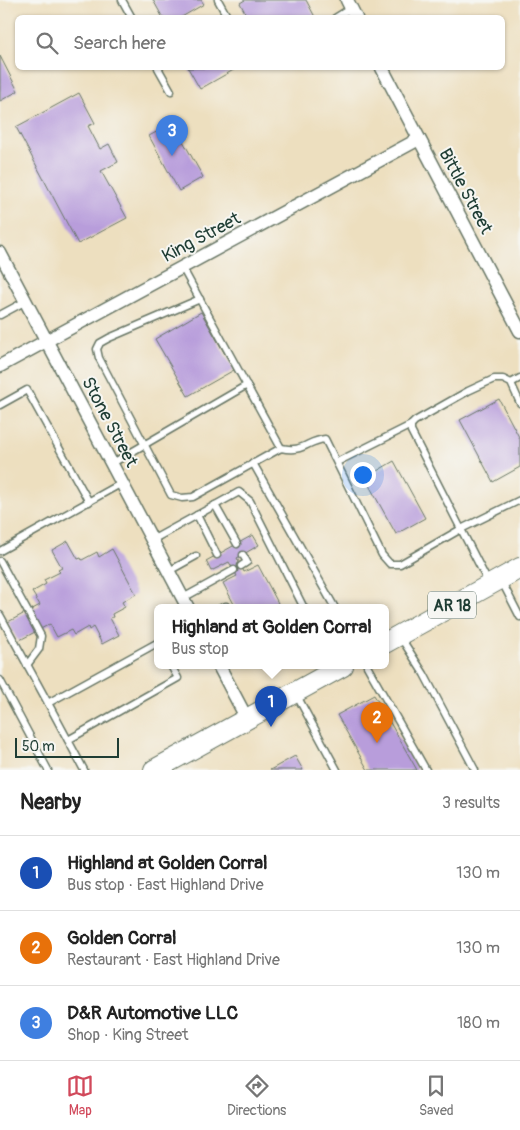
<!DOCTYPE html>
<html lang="en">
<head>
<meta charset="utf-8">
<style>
	:root { --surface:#fff; --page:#f6f6f6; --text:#222; --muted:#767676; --line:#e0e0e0; --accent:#d1495b }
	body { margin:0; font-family:Pangolin,sans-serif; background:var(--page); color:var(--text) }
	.scale { position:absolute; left:15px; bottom:12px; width:104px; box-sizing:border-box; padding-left:5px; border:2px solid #1f3d34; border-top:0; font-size:14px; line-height:18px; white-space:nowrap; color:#1f3d34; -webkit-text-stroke:4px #f6f6f2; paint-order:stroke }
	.you { position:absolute; left:362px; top:474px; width:18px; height:18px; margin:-12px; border:4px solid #fff; border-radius:50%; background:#1a73e8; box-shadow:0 0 0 8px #1a73e833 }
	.badge { display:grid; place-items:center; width:32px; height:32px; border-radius:50%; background:var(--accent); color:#fff; font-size:16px; font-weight:700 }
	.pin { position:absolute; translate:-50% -41px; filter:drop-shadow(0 1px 2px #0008) }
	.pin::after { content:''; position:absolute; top:26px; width:18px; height:15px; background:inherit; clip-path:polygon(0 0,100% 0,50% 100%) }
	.popup { position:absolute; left:154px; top:604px; width:235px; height:65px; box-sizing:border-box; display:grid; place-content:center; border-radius:8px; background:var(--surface); filter:drop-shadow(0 1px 4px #0005); font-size:16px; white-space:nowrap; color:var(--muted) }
	.popup b { font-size:19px; color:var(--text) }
	.popup::after { content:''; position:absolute; left:50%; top:100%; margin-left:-10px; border:10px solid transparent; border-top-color:var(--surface) }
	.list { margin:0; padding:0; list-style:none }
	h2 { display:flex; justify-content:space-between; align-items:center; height:65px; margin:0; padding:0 20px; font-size:21px }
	h2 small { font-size:16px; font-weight:400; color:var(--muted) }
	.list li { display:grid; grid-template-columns:32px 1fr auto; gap:15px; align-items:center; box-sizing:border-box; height:75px; padding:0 20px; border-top:1px solid var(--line) }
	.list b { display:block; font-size:19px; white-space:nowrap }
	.list p { margin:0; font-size:16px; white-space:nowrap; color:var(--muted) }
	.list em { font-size:16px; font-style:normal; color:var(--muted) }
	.icon { flex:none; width:28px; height:28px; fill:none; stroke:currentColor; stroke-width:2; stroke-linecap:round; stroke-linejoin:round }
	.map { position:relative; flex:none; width:520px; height:770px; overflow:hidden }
	.search { position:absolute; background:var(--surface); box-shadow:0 1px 4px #0004; left:15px; right:15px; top:15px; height:55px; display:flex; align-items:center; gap:12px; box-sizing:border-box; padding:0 18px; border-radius:8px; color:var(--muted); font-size:19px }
	.sheet { height:290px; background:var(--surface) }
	nav { display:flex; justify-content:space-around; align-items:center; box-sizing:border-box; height:70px; border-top:1px solid var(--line); background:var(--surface); font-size:14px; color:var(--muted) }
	nav a { display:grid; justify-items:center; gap:2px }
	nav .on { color:var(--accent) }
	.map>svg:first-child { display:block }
	.building { fill:#b89ddb }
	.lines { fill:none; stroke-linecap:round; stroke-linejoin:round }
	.lane-casing { stroke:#677665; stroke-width:9 }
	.street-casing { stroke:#677665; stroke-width:15 }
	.primary-casing { stroke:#677665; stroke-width:22 }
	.lane { stroke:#fff; stroke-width:6 }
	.street { stroke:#fff; stroke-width:12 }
	.primary { stroke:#fff; stroke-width:20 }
	.labels { text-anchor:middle; stroke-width:4; stroke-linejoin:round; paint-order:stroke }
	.shield { fill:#f6f6f2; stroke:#60746d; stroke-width:1 }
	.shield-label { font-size:16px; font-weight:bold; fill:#1f3d34 }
	.street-label { font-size:18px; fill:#1f3d34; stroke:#f6f6f2 }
</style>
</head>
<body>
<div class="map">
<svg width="520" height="770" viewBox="0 0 520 770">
	<rect width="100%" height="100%" fill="#f6f6f2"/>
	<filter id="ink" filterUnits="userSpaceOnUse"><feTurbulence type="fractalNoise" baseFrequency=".02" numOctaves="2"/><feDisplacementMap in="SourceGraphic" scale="10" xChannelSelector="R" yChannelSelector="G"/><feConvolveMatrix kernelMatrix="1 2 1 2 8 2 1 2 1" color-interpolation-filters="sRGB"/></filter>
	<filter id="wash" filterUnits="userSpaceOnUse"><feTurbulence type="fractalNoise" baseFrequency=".0096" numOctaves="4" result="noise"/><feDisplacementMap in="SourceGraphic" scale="20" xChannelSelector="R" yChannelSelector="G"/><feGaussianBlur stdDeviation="1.12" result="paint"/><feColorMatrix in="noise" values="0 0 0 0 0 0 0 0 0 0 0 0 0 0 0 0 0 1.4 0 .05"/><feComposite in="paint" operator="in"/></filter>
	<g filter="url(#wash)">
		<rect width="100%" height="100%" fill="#eddfbf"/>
		<g id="blocks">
			<g class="building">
				<polygon points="153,0 201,0 204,4 180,18 163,18"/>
				<polygon points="245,0 306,0 315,17 248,18 240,3"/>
				<polygon points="0,56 18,91 0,101"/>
				<polygon points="188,68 237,68 200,89"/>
				<polygon points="79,93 95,123 88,126 100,149 109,144 118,162 101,171 127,218 78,244 16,127"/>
				<polygon points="173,123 203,177 179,191 149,136"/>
				<polygon points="201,312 234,370 188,396 155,339"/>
				<polygon points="499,399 520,439 520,467 493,482 460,420"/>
				<polygon points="394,461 425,518 396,534 365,478"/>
				<polygon points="253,535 259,545 237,558 244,572 258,565 278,603 269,608 236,608 223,583 237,576 229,562 211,571 206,561"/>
				<polygon points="68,541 78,559 81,558 82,560 97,552 99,557 112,549 136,594 122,602 125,607 112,614 113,617 110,618 119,635 102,644 93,627 89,630 88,627 74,635 71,630 57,637 50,624 18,641 8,622 40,605 32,592 46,584 44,580 60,572 58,570 62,568 52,550"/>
				<polygon points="374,695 384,712 417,770 368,770 337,715"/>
				<polygon points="295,756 303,770 270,770"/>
			</g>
		</g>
	</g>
	<g filter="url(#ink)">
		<use href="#blocks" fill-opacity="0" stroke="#677665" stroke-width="1"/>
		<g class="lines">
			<defs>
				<g id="lane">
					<polyline points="122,0 132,18"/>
					<polyline points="218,0 228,18"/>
					<polyline points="335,18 351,8"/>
					<polyline points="158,68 171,91"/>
					<polyline points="182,267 281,448"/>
					<path d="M200,299l-91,39 -9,5 -3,6 2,9 72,137 11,3 11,-1 88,-49c23,5 25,-7 44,-9l57,116 8,9h10l61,-35 59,-29"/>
					<polyline points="0,315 26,301"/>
					<polyline points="511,383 520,378"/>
					<polyline points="0,405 27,390 89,502"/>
					<polyline points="337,462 411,425"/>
					<polyline points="253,463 335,608"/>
					<polyline points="111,464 247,385"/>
					<polyline points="215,505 237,544"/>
					<polyline points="197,515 217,555"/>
					<polyline points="152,540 239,492 250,501 304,608"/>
					<polyline points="0,551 122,483"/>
					<polyline points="0,561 41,636 39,649 27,665"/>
					<polyline points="241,566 247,562 243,555"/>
					<polyline points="169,571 196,556"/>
					<polyline points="501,580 520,617"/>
					<polyline points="489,584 411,431 411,425 415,421 468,391 494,379 503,379 511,383 520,403"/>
					<polyline points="183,598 234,570"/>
					<polyline points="221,608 226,606"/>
					<polyline points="0,615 48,703"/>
					<polyline points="401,638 424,674 475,770"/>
					<polyline points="367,666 426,770"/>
					<polyline points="0,680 48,770"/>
					<polyline points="296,694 337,770"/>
					<polyline points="68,740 178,678 171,666"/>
					<polyline points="84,770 48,703 157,643"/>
				</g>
				<g id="street">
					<polyline points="347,0 356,18"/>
					<polyline points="382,68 520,331"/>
					<polyline points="0,253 188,608"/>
					<polyline points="0,366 419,139"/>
					<polyline points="219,666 247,719"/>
				</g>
				<g id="primary">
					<polyline points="385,643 520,568"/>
					<polyline points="154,770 343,666"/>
				</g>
			</defs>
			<use href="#lane" class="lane-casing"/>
			<use href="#street" class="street-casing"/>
			<use href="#primary" class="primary-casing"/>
			<use href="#lane" class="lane"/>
			<use href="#street" class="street"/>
			<use href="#primary" class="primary"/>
		</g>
	</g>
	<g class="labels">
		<rect class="shield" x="428" y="591.5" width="48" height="27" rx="4"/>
		<g class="shield-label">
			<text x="452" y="611">AR 18</text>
		</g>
		<g class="street-label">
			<text transform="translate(466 191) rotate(62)" y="6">Bittle Street</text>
			<text transform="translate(201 237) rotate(-28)" y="6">King Street</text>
			<text transform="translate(110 422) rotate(62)" y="6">Stone Street</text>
		</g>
	</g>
</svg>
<div class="scale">50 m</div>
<div class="you"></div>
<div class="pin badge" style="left:271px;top:727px;background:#1a4fb4">1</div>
<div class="popup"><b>Highland at Golden Corral</b>Bus stop</div>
<div class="pin badge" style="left:377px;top:743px;background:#e8710a">2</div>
<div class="pin badge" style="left:172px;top:156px;background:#3f7fe0">3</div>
<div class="search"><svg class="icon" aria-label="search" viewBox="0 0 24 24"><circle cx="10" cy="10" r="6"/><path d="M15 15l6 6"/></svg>Search here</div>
</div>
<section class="sheet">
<h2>Nearby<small>3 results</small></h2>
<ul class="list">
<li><span class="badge" style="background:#1a4fb4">1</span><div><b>Highland at Golden Corral</b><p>Bus stop · East Highland Drive</p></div><em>130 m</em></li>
<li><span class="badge" style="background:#e8710a">2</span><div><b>Golden Corral</b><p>Restaurant · East Highland Drive</p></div><em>130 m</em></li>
<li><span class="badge" style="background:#3f7fe0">3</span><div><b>D&amp;R Automotive LLC</b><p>Shop · King Street</p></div><em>180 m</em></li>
</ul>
</section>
<nav>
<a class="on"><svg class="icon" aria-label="map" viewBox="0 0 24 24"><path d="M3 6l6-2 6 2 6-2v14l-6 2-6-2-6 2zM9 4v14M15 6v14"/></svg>Map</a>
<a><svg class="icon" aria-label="directions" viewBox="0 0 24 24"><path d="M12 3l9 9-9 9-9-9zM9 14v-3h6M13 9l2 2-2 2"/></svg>Directions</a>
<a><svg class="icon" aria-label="saved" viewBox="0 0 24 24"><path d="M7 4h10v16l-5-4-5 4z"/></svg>Saved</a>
</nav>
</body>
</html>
